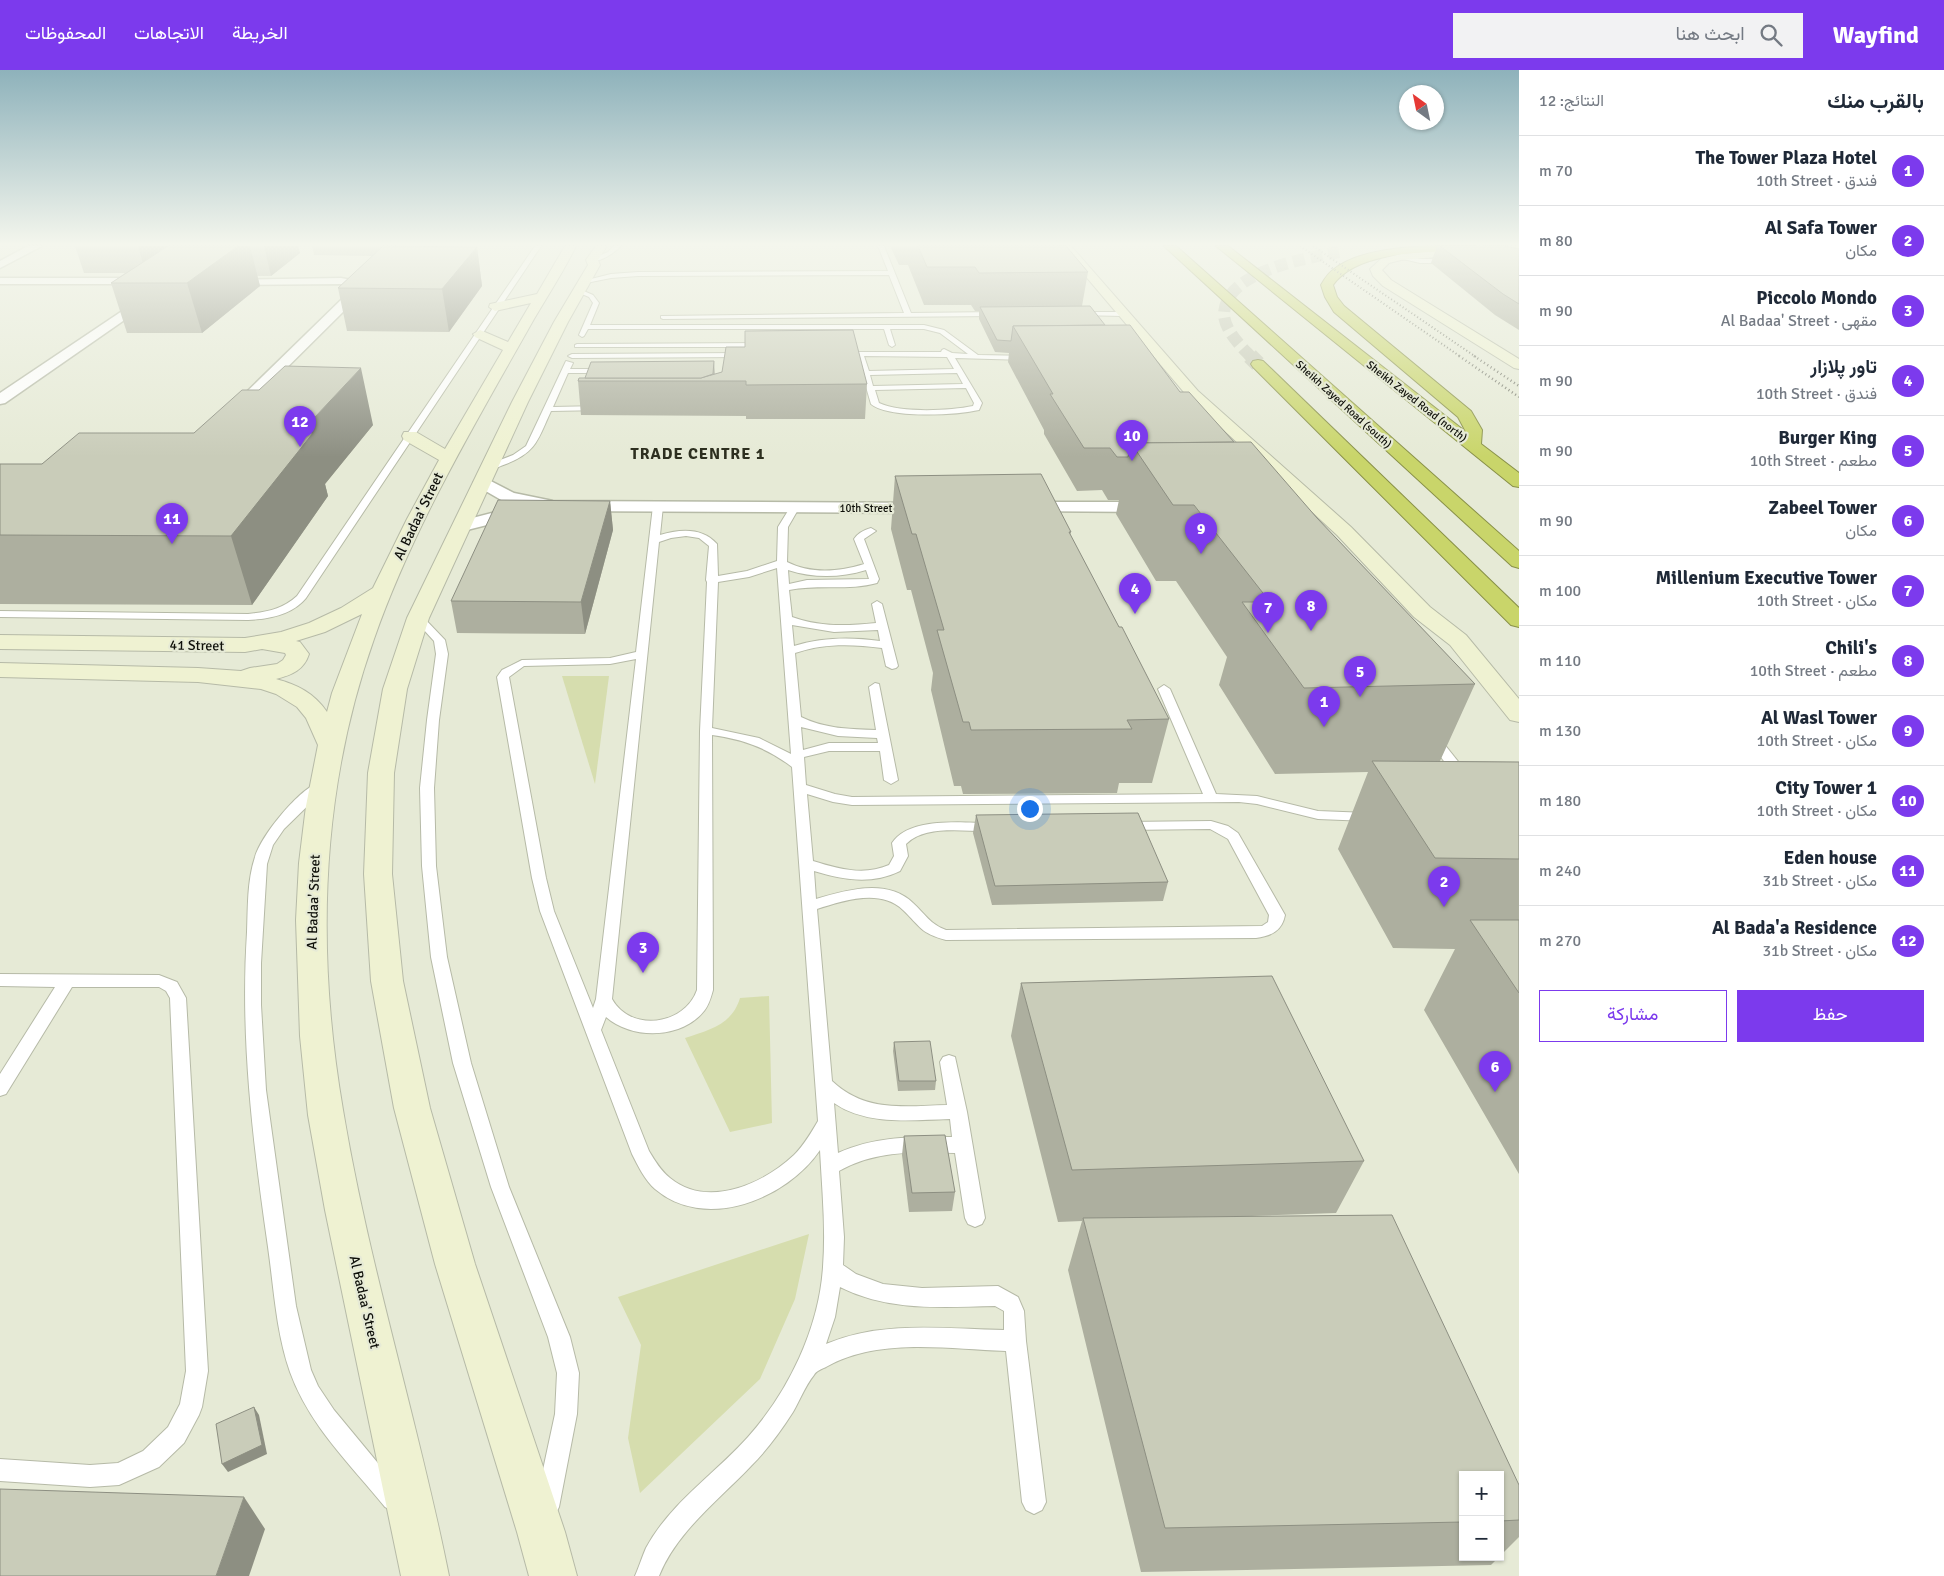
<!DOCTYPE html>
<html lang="ar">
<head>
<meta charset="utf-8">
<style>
	:root { --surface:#fff; --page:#f2f2f3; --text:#1f2937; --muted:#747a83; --line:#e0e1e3; --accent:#7c3aed }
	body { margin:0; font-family:Signika,Vazirmatn,sans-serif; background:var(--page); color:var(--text); direction:rtl }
	.controls { position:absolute; right:15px; bottom:15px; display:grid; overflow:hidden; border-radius:0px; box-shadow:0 1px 4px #0004 }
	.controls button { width:45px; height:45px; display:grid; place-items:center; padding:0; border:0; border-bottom:1px solid var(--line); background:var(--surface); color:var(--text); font:25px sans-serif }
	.compass { position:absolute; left:1399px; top:15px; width:45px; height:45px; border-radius:50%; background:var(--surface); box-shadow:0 1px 4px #0004; rotate:327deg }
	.you { position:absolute; left:1029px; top:738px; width:18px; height:18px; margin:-12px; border:4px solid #fff; border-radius:50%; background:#1a73e8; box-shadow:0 0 0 8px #1a73e833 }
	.badge { display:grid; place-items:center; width:32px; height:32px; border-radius:50%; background:var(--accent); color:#fff; font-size:16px; font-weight:700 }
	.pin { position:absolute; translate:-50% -41px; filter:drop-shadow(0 1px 2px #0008) }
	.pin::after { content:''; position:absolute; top:26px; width:18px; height:15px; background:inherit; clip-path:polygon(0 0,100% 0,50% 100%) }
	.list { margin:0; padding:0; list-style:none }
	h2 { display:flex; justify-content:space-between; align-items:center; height:65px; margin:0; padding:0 20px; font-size:21px }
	h2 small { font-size:16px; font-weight:400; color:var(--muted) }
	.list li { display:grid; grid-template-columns:32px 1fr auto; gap:15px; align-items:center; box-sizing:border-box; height:70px; padding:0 20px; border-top:1px solid var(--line) }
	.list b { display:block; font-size:19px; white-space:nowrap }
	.list p { margin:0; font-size:16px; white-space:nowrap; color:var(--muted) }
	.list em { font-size:16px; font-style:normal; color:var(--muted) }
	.actions { display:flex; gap:10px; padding:15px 20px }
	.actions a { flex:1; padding:11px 0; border:1px solid var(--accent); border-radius:0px; text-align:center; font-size:18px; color:var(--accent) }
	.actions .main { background:var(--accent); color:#fff }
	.icon { flex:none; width:28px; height:28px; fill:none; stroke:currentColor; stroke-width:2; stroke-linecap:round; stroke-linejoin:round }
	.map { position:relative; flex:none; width:1519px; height:1506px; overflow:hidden; direction:ltr }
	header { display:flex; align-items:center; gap:30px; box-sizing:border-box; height:70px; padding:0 25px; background:var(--accent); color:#fff }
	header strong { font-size:24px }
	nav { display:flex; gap:28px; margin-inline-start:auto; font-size:18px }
	.search { width:350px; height:45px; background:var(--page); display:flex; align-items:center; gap:12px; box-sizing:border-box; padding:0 18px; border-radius:0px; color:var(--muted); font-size:19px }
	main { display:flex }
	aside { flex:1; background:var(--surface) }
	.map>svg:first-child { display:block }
	.green { fill:#d6ddae }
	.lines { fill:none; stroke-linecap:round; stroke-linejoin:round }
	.highway-tunnel-far1 { stroke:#c6c9b7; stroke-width:12; stroke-dasharray:12 6; stroke-linecap:butt }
	.highway-tunnel { stroke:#c6c9b7; stroke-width:16; stroke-dasharray:16 8; stroke-linecap:butt }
	.lane-casing { stroke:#b6baa7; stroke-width:2 }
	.street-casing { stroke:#b6baa7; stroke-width:3 }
	.secondary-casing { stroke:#b6baa7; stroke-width:2 }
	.highway-casing { stroke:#889048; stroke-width:2 }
	.lane { fill:#fff; fill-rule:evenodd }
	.street { fill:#fff; fill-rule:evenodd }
	.secondary { fill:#eff2d2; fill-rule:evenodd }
	.highway { fill:#c9d56a; fill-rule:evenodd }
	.rail-far1 { stroke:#77796c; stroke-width:2; stroke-dasharray:1 2.5; stroke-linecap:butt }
	.rail { stroke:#77796c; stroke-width:2.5; stroke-dasharray:1 3; stroke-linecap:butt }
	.wall { fill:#adaf9f }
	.shaded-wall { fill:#8d8f82 }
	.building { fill:#c9ccb9; stroke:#8d8f82 }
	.labels { text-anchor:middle; stroke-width:4.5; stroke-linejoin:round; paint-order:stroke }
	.far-street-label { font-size:11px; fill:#0f100a; stroke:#e6ead6 }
	.street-label { font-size:14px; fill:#0f100a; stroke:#e6ead6 }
	.far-district-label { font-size:16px; font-weight:bold; letter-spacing:1px; fill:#2d2f1f; stroke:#e6ead6 }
</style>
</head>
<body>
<header>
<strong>Wayfind</strong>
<div class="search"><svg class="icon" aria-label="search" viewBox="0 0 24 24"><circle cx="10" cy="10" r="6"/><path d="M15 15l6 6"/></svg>ابحث هنا</div>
<nav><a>الخريطة</a><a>الاتجاهات</a><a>المحفوظات</a></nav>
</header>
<main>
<aside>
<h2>بالقرب منك<small>النتائج: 12</small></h2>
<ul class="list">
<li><span class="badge">1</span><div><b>The Tower Plaza Hotel</b><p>فندق · 10th Street</p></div><em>70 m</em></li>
<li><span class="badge">2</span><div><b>Al Safa Tower</b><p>مكان</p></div><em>80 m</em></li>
<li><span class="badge">3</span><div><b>Piccolo Mondo</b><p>مقهى · Al Badaa' Street</p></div><em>90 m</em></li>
<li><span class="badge">4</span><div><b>تاور پلازار</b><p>فندق · 10th Street</p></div><em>90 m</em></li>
<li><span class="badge">5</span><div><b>Burger King</b><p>مطعم · 10th Street</p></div><em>90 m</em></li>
<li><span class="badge">6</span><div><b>Zabeel Tower</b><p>مكان</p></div><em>90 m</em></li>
<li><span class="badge">7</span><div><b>Millenium Executive Tower</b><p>مكان · 10th Street</p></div><em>100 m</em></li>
<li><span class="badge">8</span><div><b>Chili's</b><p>مطعم · 10th Street</p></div><em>110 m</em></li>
<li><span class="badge">9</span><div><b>Al Wasl Tower</b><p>مكان · 10th Street</p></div><em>130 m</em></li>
<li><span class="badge">10</span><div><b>City Tower 1</b><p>مكان · 10th Street</p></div><em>180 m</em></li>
<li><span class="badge">11</span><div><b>Eden house</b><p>مكان · 31b Street</p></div><em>240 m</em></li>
<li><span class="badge">12</span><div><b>Al Bada'a Residence</b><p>مكان · 31b Street</p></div><em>270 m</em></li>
</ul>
<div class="actions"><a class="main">حفظ</a><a>مشاركة</a></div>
</aside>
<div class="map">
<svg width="1519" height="1506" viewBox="0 0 1519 1506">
	<rect width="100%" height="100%" fill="#e6ead6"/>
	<g class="green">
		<polygon points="562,606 609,606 595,714"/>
		<path d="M769,926l3,127 -42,9 -45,-94c24,-8 47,-13 55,-40z"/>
		<polygon points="809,1164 795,1229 760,1309 640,1423 628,1368 641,1275 618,1227"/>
	</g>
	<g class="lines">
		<path class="highway-tunnel-far1" d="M1251,287c-10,-11 -26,-26 -27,-42 0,-44 83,-57 115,-63"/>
		<polyline class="highway-tunnel" points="1250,286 1258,294"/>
		<defs>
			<g id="lane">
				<path d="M535,176h6l-235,352c-14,17 -37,21 -58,22l-248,-3v-6l248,3c19,-2 35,-5 49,-18z"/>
				<path d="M614,176h7c-7,7 -22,18 -32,14l19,-8z"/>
				<polygon points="878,176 884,176 911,243 998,242 1001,244 998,246 663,249 661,248 661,246 904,243 889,205 638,206 611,208 586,213 583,211 611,204 638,202 888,201"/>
				<polygon points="1401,185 1420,189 1450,189 1453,191 1450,193 1420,193 1399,188"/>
				<path d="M579,219l14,6 6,8 -9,22h334l20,5 34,25 48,1 4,2 -4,2 -71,-2 27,45 -3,7c-22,5 -90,9 -108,-6l-14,-48h-20v-4h104l1,-2 2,-1 8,4 16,1 -28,-21 -16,-4h-34l5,16 -3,2 -3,-2 -5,-16h-296l-4,7 -2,1 -3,-2 14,-32 -4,-6 -12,-5zM864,286l83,1 7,12 -85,2zM957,303l6,11 -90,2 -3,-11zM966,318l8,15 -1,3c-24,5 -73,7 -94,-3l-4,-13z"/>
				<polygon points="1079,242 1123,242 1126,244 1123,246 1077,245 1076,244"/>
				<polygon points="577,274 764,273 767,275 764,277 575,277 575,275"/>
				<polygon points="744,283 747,283 747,287 572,288 568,286 572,284"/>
				<path d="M566,291l7,2 -3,6h36l4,2 -4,2h-38l-15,34 47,-1 4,2 -1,2 -52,1c-13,28 -14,41 -45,53 -6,2 -12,6 -19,5v-4l26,-10 13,-9z"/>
				<path d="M658,433l5,3 -3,29c20,-6 42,-8 57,9l1,32 29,-5 30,-10 1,-34 13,-21 3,-1 5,3 -11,19 -1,35c23,12 52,10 77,2l-10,-25c4,-6 10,-9 17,-11l5,3 -12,8 15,40 -2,4c-28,8 -59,1 -88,7l3,27c27,10 55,9 84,6l-4,-19 5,-3 5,3 16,62 -2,2 -4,1 -6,-3 -4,-18c-30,-4 -58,-5 -87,5l6,64c24,12 49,12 75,13l-7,-43 6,-4 4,1 19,96 -7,4 -7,-4 -4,-29h-51l-25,6 2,28 29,9 17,3 351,-3 -45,-105 6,-4 6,4 46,105 41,2 61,15 50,2 5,1 2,3 -2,3 -5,1 -50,-2 -61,-15 -18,-2 -387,3 -19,-3 -26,-8 6,67c26,8 51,15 76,4l5,-9 -2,-13c18,-27 71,-20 99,-20l5,1 2,3 -2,3 -5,1c-26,1 -65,-7 -85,13l2,12 -8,15c-29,14 -56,9 -86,0l2,28c31,-9 71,-21 97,4 11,10 18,22 33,27l316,-4 6,-4 1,-7 -41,-76 -18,-10 -85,1 -5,-1 -2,-3 2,-3 5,-1 86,-1 17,5 10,7 47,82c-3,16 -14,21 -29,23l-310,2c-26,-7 -25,-13 -43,-30 -23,-22 -60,-9 -86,-1l15,172c34,32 73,25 115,24l-7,-43 3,-5 6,-2 6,2 12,55 18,106 -3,6 -7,3 -7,-3 -3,-6 -10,-65c-41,-1 -79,-3 -116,18l5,66 -1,28 13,9 27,10 39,4 76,-2 20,11 6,14 2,30 20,161 -4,8 -8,4 -8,-4 -4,-8 -16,-151c-58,-2 -128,-14 -180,16 -4,2 -10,4 -12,8 -9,11 -14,25 -21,37 -12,19 -26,38 -42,54 -32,34 -74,65 -92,110h-24c4,-9 7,-19 11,-28 24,-45 69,-74 102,-111 41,-46 71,-109 75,-170 3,-39 -1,-78 -3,-117 -33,49 -115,82 -165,39 -10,-9 -17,-23 -23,-35l-92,-243 -8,-33 -35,-201 5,-7 20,-10 88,-2 26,-6 17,-146zM686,466l13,2 10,8 -3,34 1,2 -7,149 -3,259c-12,35 -66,43 -85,9l47,-457 12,-4zM777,498l14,186 -32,-16 -47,-10 6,-146 31,-5zM788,500c25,8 52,8 78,0l3,9 -62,1 -18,4zM792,555l42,7 44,-2 2,11c-29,-4 -57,-4 -86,5zM636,589l-40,340 -3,9 -39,-97 -8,-33 -37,-201 15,-11 86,-2zM801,657l37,9 39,2 1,5h-49l-26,7zM712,665c30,4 56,13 80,32l26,354c-7,12 -14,24 -24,34 -31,29 -86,54 -124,23 -9,-7 -15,-17 -21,-27l-48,-121 5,-13c26,23 76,22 98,-6 5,-6 7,-14 9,-21zM834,1033c33,23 78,17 116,16l2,18c-40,0 -77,-1 -114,16zM840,1217c50,25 102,20 155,19l9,5v19c-59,-1 -122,-10 -178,14l9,-27z"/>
				<polygon points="418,545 422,546 445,570 448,584 439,650 434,718 436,796 447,887 471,993 509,1117 570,1267 579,1303 577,1344 559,1437 555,1445 547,1449 539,1445 535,1437 555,1344 557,1303 548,1267 491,1117 453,993 431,887 422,796 420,718 427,650 436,584 434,571 413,548"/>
				<polygon points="1433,664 1437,665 1468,704 1470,707 1468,710 1458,710 1429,671 1427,668 1429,665"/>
				<path d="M321,712l7,4 -44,43 -11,16 -6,19 -6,99v42l5,85 30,216 15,64 7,16 16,24 67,81 4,8 -4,8 -8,4 -8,-4c-35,-43 -76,-82 -95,-135 -14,-40 -16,-83 -22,-125 -15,-104 -28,-209 -21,-315 1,-24 0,-51 8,-75 6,-21 45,-70 66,-75z"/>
				<polygon points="0,904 159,905 177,912 186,928 208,1301 202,1337 199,1345 184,1373 159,1397 119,1415 90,1417 0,1411 0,1389 90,1395 118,1393 143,1381 168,1357 180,1334 186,1301 170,928 166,921 159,917 72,917 6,1024 0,1026 0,1004 55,917 0,916"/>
			</g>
			<g id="street">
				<polygon points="28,176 42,176 0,198 0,191"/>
				<polygon points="0,208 149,208 155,211 149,214 0,214"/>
				<polygon points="341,208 357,211 369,218 365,225 352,233 236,348 226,348 223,345 226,342 344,227 356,219 341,214 223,215 217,212 219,210"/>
				<polygon points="152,221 158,225 156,228 5,333 0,334 0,323"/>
				<polygon points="483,407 514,423 553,431 930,433 936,434 939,438 936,442 930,443 553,441 532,437 534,440 531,444 463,461 457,460 454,456 457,452 523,435 503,431 477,416 474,412 477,408"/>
				<polygon points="1024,432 1152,432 1158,433 1161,437 1158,441 1152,442 1018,441 1015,437 1018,433"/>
			</g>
			<g id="secondary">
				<path d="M565,176h11c-12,25 -28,49 -42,73 -58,103 -121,208 -160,320 -54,152 -58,313 -31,471 26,157 75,310 106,466h-48l-76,-366 -17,-95 -8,-79 -4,-116 3,-57 7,-57 12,-61 -12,-27 -9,-11 -21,-13 -15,-5 -63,-7 -198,-5v-14l198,5 43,3 9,-3 27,-4 6,-4 3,-5 -1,-2 -23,-4 -17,3 -245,-3v-14l245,3 36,-6 28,-9 32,-15 32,-20 34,-69 32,-59 -35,-20 -2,-4 2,-4h12l29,17 58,-99 -28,-13 -2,-3 7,-4 28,12 23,-39 -36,8 -6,-4 1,-3 47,-10zM362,544l-30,79 -5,19c-13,-19 -29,-27 -51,-33 16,-4 28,-9 33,-25l-9,-12 -4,-1 29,-9z"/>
				<polygon points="596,176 607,176 598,190 600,195 568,252 528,332 429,548 407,619 394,703 392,804 403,911 430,1038 475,1194 565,1462 577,1506 529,1506 517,1462 435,1194 394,1038 371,911 364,804 368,703 383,619 407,548 512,332 554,252 588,195 586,190"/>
				<polygon points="1060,176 1071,176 1198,321 1351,457 1430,537 1466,565 1519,629 1519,652 1510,650 1450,575 1414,547 1337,465 1188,327"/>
				<polygon points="1489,176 1519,176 1519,180 1401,190 1389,193 1382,200 1391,210 1519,289 1519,299 1514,298 1383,216 1373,206 1370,199 1381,189 1401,184"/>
			</g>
			<g id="highway">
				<polygon points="1164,176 1176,176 1519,481 1519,498 1512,496"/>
				<path d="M1216,176h12l238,186 -8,-15 -124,-105 -9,-15 -4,-12c3,-5 7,-12 12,-15 33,-27 103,-24 143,-24v4l-4,1c-40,1 -114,-2 -139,34l4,12 7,9 127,105 11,19 -1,14 38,29v14l-6,-1z"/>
				<polygon points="1258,290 1263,291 1519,538 1519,557 1511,555 1253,297 1251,294 1253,291"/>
			</g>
		</defs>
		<use href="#lane" class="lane-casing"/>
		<use href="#street" class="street-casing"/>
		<use href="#secondary" class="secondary-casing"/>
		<use href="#highway" class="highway-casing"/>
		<use href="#lane" class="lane"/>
		<use href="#street" class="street"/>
		<use href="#secondary" class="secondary"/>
		<use href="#highway" class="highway"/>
		<g class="rail-far1">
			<polyline points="1300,176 1461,287"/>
			<polyline points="1313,176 1476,287"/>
		</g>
		<g class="rail">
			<polyline points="1459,286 1519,327"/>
			<polyline points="1474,286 1519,316"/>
		</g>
	</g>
	<g class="wall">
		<polygon points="75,176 298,176 300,183 271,206 257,206 260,216 202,263 127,263 111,213 125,203 84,203"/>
		<polygon points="312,176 477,177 482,216 449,262 347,261 338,218 373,186 314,185"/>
		<polygon points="890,176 1066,176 1088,202 1082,236 1105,255 1317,448 1475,614 1440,691 1519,692 1519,1104 1424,940 1455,879 1393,878 1338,779 1368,702 1275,704 1219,615 1227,587 1176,511 1156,511 1116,444 1119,430 1108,430 1102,420 1077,421 1044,364 1044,360 1008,292 1009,283 995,282 979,249 979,241 975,241 971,235 924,235 908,195 899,195"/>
		<polygon points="1437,176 1505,176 1519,179 1519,260 1495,245 1431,193"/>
		<polygon points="714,291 715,304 867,314 865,349 746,349 746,346 581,345 578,311 585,308"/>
		<polygon points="373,355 325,414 328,426 252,535 0,534 0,394 42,394 194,363"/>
		<polygon points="895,406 1071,462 1070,465 1119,557 1169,649 1152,713 1119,713 1117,723 963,724 961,716 954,716 931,620 933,603 911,520 907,520 891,459"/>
		<polygon points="610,431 613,460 585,564 457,563 451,531"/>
		<polygon points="976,745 1168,812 1163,831 992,835 973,763"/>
		<polygon points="1021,913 1364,1091 1336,1143 1224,1147 1519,1415 1519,1467 1500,1486 1500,1405 1463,1405 1463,1487 1499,1487 1491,1495 1141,1502 1068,1200 1082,1151 1058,1152 1011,966"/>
		<polygon points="894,972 936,1011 935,1020 898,1021 893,981"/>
		<polygon points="904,1066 955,1122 952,1141 909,1142 902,1085"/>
	</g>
	<g class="shaded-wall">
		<polygon points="138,176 181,176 146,204"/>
		<polygon points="238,176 250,176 260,216 202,263 187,213"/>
		<polygon points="264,176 298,176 300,183 271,206"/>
		<polygon points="477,177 482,216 449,262 442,219"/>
		<polygon points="361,298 373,355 325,414 328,426 252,535 231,466 300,363"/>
		<polygon points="610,431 613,460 585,564 581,532"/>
		<polygon points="254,1337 259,1345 267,1384 228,1402 222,1394"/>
		<polygon points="244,1427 265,1459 249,1506 216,1506"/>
	</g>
	<g class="building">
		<polygon points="168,176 238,176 187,213 111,213"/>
		<polygon points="383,176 477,177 442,219 338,218"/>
		<polygon points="918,176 1066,176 1088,202 979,203 975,197 927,197"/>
		<polygon points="1440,176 1505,176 1519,179 1519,234 1503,224"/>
		<polygon points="1090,236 1105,255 1013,256 1011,271 997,270 980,237"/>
		<polygon points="1130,255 1180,322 1189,322 1234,372 1131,373 1128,387 1117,387 1110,378 1084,378 1050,324 1053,324 1013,256"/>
		<polygon points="853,260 867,314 746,315 746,311 578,311 579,308 701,308 722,302 726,277 745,277 745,261"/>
		<polygon points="714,291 713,304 701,308 585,308 591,292"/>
		<polygon points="285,296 361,298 300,363 313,363 231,466 0,465 0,394 42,394 79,363 194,363 242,320 259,320"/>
		<polygon points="1251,372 1317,448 1475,614 1304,618 1242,532 1270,532 1194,435 1173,435 1131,373"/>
		<polygon points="1041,404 1071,462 1069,462 1119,557 1122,557 1169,649 1127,650 1132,659 971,660 969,652 963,652 937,560 944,560 916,464 912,464 895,406"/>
		<polygon points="498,430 610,431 581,532 451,531"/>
		<polygon points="1372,691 1519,692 1519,789 1435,788"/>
		<polygon points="1138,743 1168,812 995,816 976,745"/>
		<polygon points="1470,850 1519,850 1519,923"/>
		<polygon points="1272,906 1364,1091 1072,1100 1021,913"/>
		<polygon points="930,971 936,1011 899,1011 894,972"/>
		<polygon points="945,1065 955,1122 912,1123 904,1066"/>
		<polygon points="1392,1145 1519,1415 1519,1450 1500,1451 1500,1405 1463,1405 1463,1452 1165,1458 1083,1148"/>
		<polygon points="254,1337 262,1375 222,1394 216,1354"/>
		<polygon points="0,1419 244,1427 216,1506 0,1506"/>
	</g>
	<linearGradient id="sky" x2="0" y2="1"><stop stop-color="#8eb2bb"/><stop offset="0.45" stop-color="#f4f6ed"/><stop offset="1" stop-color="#f4f6ed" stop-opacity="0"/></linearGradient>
	<rect width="1519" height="387" fill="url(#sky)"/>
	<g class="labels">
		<g class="far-street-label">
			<text transform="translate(1417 331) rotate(38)" y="4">Sheikh Zayed Road (north)</text>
			<text transform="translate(1344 334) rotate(42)" y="4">Sheikh Zayed Road (south)</text>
			<text x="866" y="442">10th Street</text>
		</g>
		<g class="street-label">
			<text transform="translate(418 446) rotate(-64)" y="5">Al Badaa' Street</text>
			<text transform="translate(197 575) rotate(1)" y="5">41 Street</text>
			<text transform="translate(313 832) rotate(-88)" y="5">Al Badaa' Street</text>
			<text transform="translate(365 1232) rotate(77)" y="5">Al Badaa' Street</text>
		</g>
		<g class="far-district-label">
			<text x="698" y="389">TRADE CENTRE 1</text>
		</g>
	</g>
</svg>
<div class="controls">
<button>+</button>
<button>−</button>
</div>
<svg class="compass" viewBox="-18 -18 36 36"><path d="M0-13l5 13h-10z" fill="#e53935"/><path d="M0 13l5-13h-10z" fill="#747a83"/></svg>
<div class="you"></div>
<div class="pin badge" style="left:1324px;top:657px">1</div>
<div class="pin badge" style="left:1444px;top:837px">2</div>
<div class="pin badge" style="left:643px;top:903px">3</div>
<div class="pin badge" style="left:1135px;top:544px">4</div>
<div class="pin badge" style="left:1360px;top:627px">5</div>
<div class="pin badge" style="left:1495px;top:1022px">6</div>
<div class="pin badge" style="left:1268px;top:563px">7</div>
<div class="pin badge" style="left:1311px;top:561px">8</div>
<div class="pin badge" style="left:1201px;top:484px">9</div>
<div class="pin badge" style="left:1132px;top:391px">10</div>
<div class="pin badge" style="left:172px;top:474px">11</div>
<div class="pin badge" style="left:300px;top:377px">12</div>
</div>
</main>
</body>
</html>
